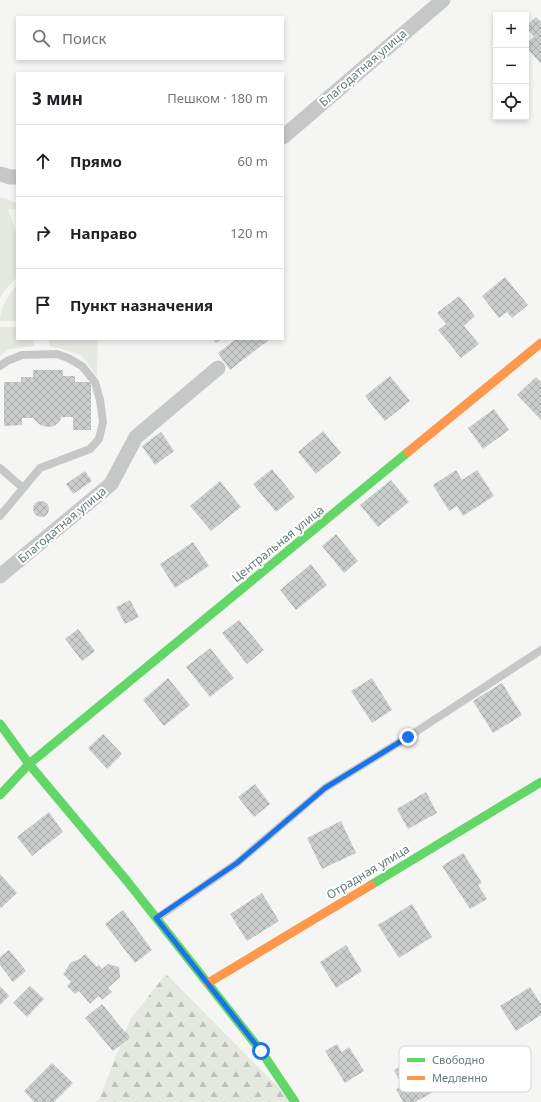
<!DOCTYPE html>
<html lang="ru">
<head>
<meta charset="utf-8">
<style>
	:root { --surface:#fff; --page:#f6f6f6; --text:#202124; --muted:#757577; --line:#e0e0e0 }
	body { margin:0; font-family:"Noto Sans",sans-serif; background:var(--page); color:var(--text) }
	.controls { position:absolute; right:12px; top:12px; display:grid; overflow:hidden; border-radius:0px; box-shadow:0 2px 6px #0003 }
	.controls button { width:36px; height:36px; display:grid; place-items:center; padding:0; border:0; border-bottom:1px solid var(--line); background:var(--surface); color:var(--text); font:20px sans-serif }
	.stop { position:absolute; width:12px; height:12px; margin:-9px; border:3px solid #1a73e8; border-radius:50%; background:#fff }
	.stop.end { background:#1a73e8; border-color:#fff; box-shadow:0 1px 4px #0008 }
	.list { margin:0; padding:0; list-style:none }
	h2 { display:flex; justify-content:space-between; align-items:center; height:52px; margin:0; padding:0 16px; font-size:17px }
	h2 small { font-size:13px; font-weight:400; color:var(--muted) }
	.list li { display:grid; grid-template-columns:26px 1fr auto; gap:12px; align-items:center; box-sizing:border-box; height:72px; padding:0 16px; border-top:1px solid var(--line) }
	.list b { display:block; font-size:15px; white-space:nowrap }
	.list em { font-size:13px; font-style:normal; color:var(--muted) }
	.icon { flex:none; width:22px; height:22px; fill:none; stroke:currentColor; stroke-width:2; stroke-linecap:round; stroke-linejoin:round }
	.map { position:relative; flex:none; width:541px; height:1102px; overflow:hidden }
	.search { position:absolute; background:var(--surface); box-shadow:0 2px 6px #0003; left:16px; top:16px; width:268px; height:44px; display:flex; align-items:center; gap:10px; box-sizing:border-box; padding:0 14px; border-radius:0px; color:var(--muted); font-size:15px }
	.panel { position:absolute; background:var(--surface); box-shadow:0 2px 6px #0003; left:16px; top:72px; width:268px; height:268px; border-radius:0px }
	.map>svg:first-child { display:block }
	.grass { fill:#e5e7e1 }
	.forest { fill:url(#forest-firs) }
	.building { fill:url(#building-cross-hatch) }
	.lines { fill:none; stroke-linecap:round; stroke-linejoin:round }
	.lane { stroke:#c6c8c8; stroke-width:8 }
	.street { stroke:#c6c8c8; stroke-width:15 }
	.fast { stroke:#63d668; stroke-width:9 }
	.slow { stroke:#ff974d; stroke-width:9 }
	.route { stroke:#1a73e8; stroke-width:5 }
	.labels { text-anchor:middle; stroke-width:4; stroke-linejoin:round; paint-order:stroke }
	.street-label { font-size:12px; fill:#627b7d; stroke:#fff }
	.key { fill:#fff; stroke:#d0d7d8; stroke-width:1 }
	.key-label { font-size:11px; fill:#627b7d }
</style>
</head>
<body>
<div class="map">
<svg width="541" height="1102" viewBox="0 0 541 1102">
	<defs>
		<pattern id="forest-firs" width="22" height="20" patternUnits="userSpaceOnUse"><rect width="22" height="20" fill="#e5e7e1"/><path d="M5 1l3.5 6h-7zM16 11l3.5 6h-7z" fill="#bdc0bc"/></pattern>
		<pattern id="building-cross-hatch" width="8" height="8" patternUnits="userSpaceOnUse"><rect width="8" height="8" fill="#cacdcc"/><path d="M0 0l8 8M0 8l8-8" fill="none" stroke="#a7abab"/></pattern>
	</defs>
	<rect width="100%" height="100%" fill="#f5f5f4"/>
	<g class="grass">
		<polygon points="0,197 17,203 17,210 8,209 17,235 17,277 4,291 0,298"/>
		<path d="M17,285v36h-17c0,-14 8,-26 17,-36z"/>
		<polygon points="0,327 17,327 17,339 33,339 34,346 9,349 0,356"/>
		<polygon points="49,339 98,339 97,376 82,356 66,350 49,346"/>
	</g>
	<polygon class="forest" points="166,974 293,1102 97,1102 100,1098 130,1020"/>
	<g class="building">
		<polygon points="536,17 541,22 541,64 526,47 526,43 534,37 526,28 526,26"/>
		<polygon points="505,277 528,305 512,318 507,312 499,318 482,296"/>
		<polygon points="459,296 475,316 464,326 479,344 461,358 438,330 446,324 437,313"/>
		<polygon points="213,339 222,339 216,343"/>
		<polygon points="236,339 270,339 230,370 218,353"/>
		<polygon points="33,370 63,370 63,376 75,376 75,382 91,382 91,430 73,430 73,417 62,417 59,422 54,426 48,427 43,426 39,424 33,418 22,418 22,425 4,426 4,382 21,382 21,377 33,377"/>
		<polygon points="390,376 410,401 385,421 365,396"/>
		<polygon points="536,377 541,382 541,420 517,395"/>
		<polygon points="494,409 509,430 483,449 468,428"/>
		<polygon points="323,431 341,453 316,474 298,452"/>
		<polygon points="161,432 174,451 155,465 142,446"/>
		<polygon points="272,469 295,497 276,512 253,484"/>
		<polygon points="456,470 462,480 477,470 494,496 463,516 457,506 449,511 433,485"/>
		<polygon points="85,471 92,481 73,494 66,484"/>
		<polygon points="391,480 409,502 378,527 360,505"/>
		<polygon points="220,481 241,507 211,531 190,506"/>
		<circle cx="41" cy="509" r="8"/>
		<polygon points="336,534 358,561 344,573 322,546"/>
		<polygon points="193,542 209,566 175,588 160,564"/>
		<polygon points="311,564 327,585 296,610 280,590"/>
		<polygon points="130,600 139,617 125,624 116,607"/>
		<polygon points="239,620 264,650 247,664 222,633"/>
		<polygon points="78,629 95,651 82,661 65,639"/>
		<polygon points="210,648 234,678 210,697 186,667"/>
		<polygon points="168,678 190,705 164,726 143,700"/>
		<polygon points="372,678 392,710 372,723 351,691"/>
		<polygon points="502,683 522,715 493,733 473,701"/>
		<polygon points="103,734 122,754 107,769 88,748"/>
		<polygon points="255,784 270,804 254,817 238,797"/>
		<polygon points="426,792 437,813 408,829 397,809"/>
		<polygon points="49,812 63,832 32,856 17,837"/>
		<polygon points="341,821 356,853 322,869 307,838"/>
		<polygon points="463,853 482,883 478,885 487,899 470,909 442,866"/>
		<polygon points="0,874 17,893 1,908 0,907"/>
		<polygon points="262,893 279,921 247,941 230,914"/>
		<polygon points="412,904 432,937 399,958 378,925"/>
		<polygon points="123,910 152,950 135,963 105,924"/>
		<polygon points="346,945 362,971 336,988 320,962"/>
		<polygon points="9,950 26,971 13,982 0,965 0,957"/>
		<polygon points="85,954 97,967 99,965 102,969 108,964 119,967 120,977 108,988 112,992 102,1000 99,996 90,1004 79,991 75,994 67,986 71,982 63,974 65,972 70,963 80,959"/>
		<polygon points="0,986 9,996 0,1005"/>
		<polygon points="30,986 44,999 27,1017 13,1003"/>
		<polygon points="530,987 541,1004 541,1015 516,1031 500,1006"/>
		<polygon points="102,1004 130,1038 113,1051 85,1018"/>
		<polygon points="337,1044 342,1052 349,1047 364,1071 345,1083 325,1051"/>
		<polygon points="419,1056 437,1090 415,1102 403,1102 396,1089 402,1086 394,1070"/>
		<polygon points="52,1063 73,1083 54,1102 34,1102 24,1091"/>
	</g>
	<g class="lines">
		<g class="lane">
			<polyline points="0,366 7,361 22,355 57,354 68,358 82,366 95,382 100,400 103,422 99,439 90,449 40,468 0,516"/>
			<polyline points="0,468 23,488"/>
			<polyline points="157,918 237,863 325,788 408,737 541,650"/>
		</g>
		<g class="street">
			<polyline points="283,137 443,0"/>
			<polyline points="0,174 10,177 17,177"/>
			<polyline points="0,576 111,484 136,437 218,368"/>
		</g>
		<g class="fast">
			<polyline points="0,724 29,764 127,881 261,1051 295,1102"/>
			<polyline points="0,795 29,764 408,452"/>
			<polyline points="371,885 541,782"/>
		</g>
		<g class="slow">
			<polyline points="408,452 541,343"/>
			<polyline points="208,983 371,885"/>
		</g>
	</g>
	<g class="lines">
		<polyline class="route" points="261,1051 156,918 237,863 325,788 408,737"/>
	</g>
	<g class="labels">
		<g class="street-label">
			<text transform="translate(363 68) rotate(-41)" y="4">Благодатная улица</text>
			<text transform="translate(62 525) rotate(-40)" y="4">Благодатная улица</text>
			<text transform="translate(278 544) rotate(-39)" y="4">Центральная улица</text>
			<text transform="translate(368 872) rotate(-31)" y="4">Отрадная улица</text>
		</g>
	</g>
	<rect x="399" y="1046" width="132" height="46" rx="6" class="key"/>
	<rect x="407" y="1058" width="18" height="4" fill="#63d668"/>
	<rect x="407" y="1076" width="18" height="4" fill="#ff974d"/>
	<g class="key-label">
		<text x="432" y="1064">Свободно</text>
		<text x="432" y="1082">Медленно</text>
	</g>
</svg>
<div class="controls">
<button>+</button>
<button>−</button>
<button><svg class="icon" aria-label="locate" viewBox="0 0 24 24"><circle cx="12" cy="12" r="6"/><path d="M12 2v4M12 18v4M2 12h4M18 12h4"/></svg></button>
</div>
<div class="stop" style="left:261px;top:1051px"></div>
<div class="stop end" style="left:408px;top:737px"></div>
<div class="search"><svg class="icon" aria-label="search" viewBox="0 0 24 24"><circle cx="10" cy="10" r="6"/><path d="M15 15l6 6"/></svg>Поиск</div>
<section class="panel">
<h2>3 мин<small>Пешком · 180 m</small></h2>
<ul class="list">
<li><svg class="icon" aria-label="ahead" viewBox="0 0 24 24"><path d="M12 20V5M6 11l6-6 6 6"/></svg><div><b>Прямо</b></div><em>60 m</em></li>
<li><svg class="icon" aria-label="right" viewBox="0 0 24 24"><path d="M7 20v-9h11M14 6l5 5-5 5"/></svg><div><b>Направо</b></div><em>120 m</em></li>
<li><svg class="icon" aria-label="arrive" viewBox="0 0 24 24"><path d="M6 21V4h12l-3 4 3 4H6"/></svg><div><b>Пункт назначения</b></div></li>
</ul>
</section>
</div>
</body>
</html>
